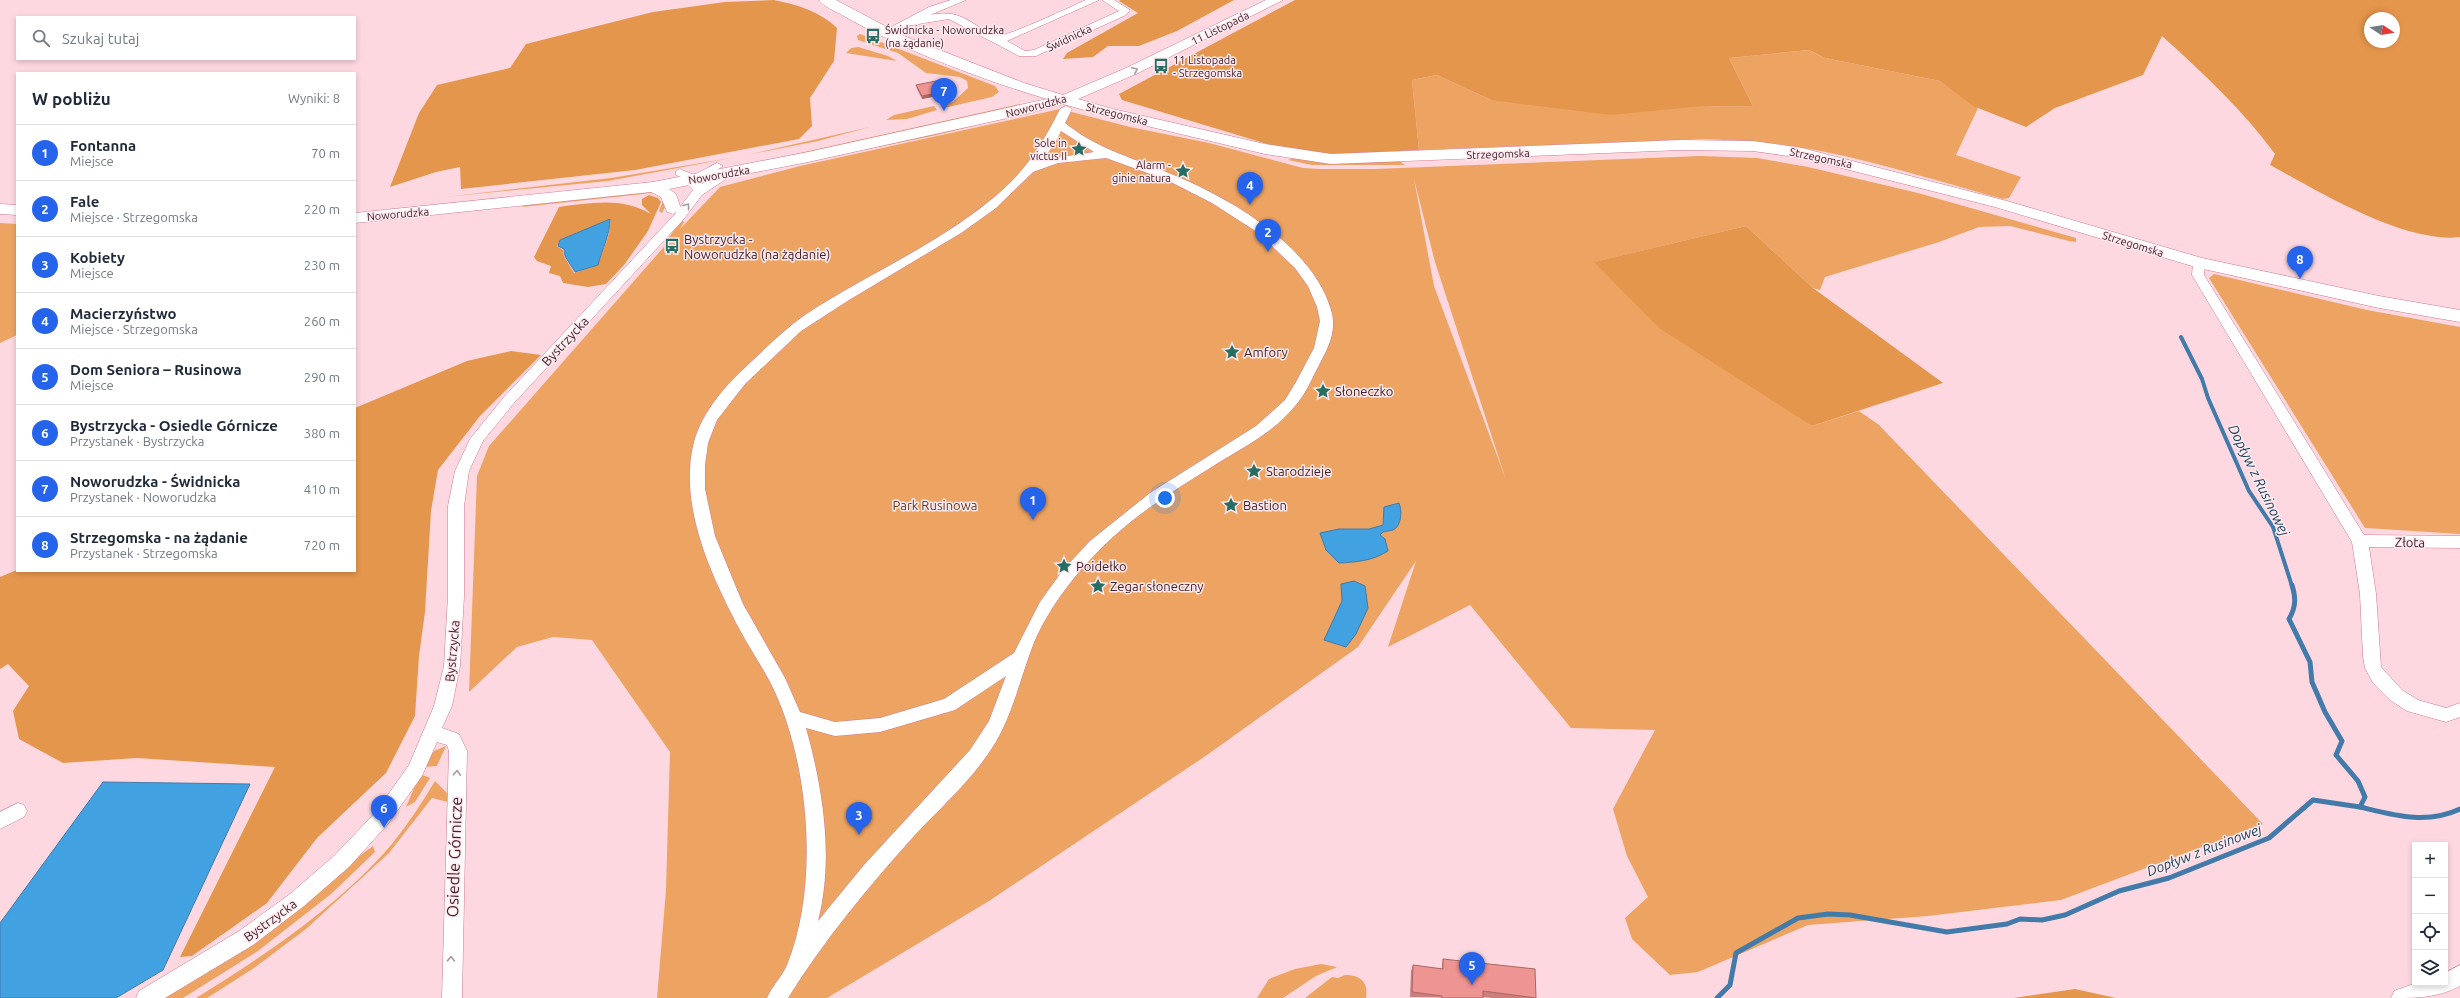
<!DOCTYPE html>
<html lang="pl">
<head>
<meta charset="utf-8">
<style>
	:root { --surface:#fff; --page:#f6f6f7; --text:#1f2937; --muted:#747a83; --line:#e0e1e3; --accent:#2563eb }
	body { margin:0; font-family:Ubuntu,sans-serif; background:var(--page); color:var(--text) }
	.controls { position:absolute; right:12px; bottom:12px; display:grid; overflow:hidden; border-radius:0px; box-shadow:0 2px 6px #0003 }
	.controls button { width:36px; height:36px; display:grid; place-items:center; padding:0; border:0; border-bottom:1px solid var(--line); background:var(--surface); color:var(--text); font:20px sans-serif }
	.compass { position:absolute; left:2364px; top:12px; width:36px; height:36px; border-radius:50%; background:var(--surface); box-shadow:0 2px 6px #0003; rotate:102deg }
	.you { position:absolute; left:1165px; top:498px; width:14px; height:14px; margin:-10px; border:3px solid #fff; border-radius:50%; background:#1a73e8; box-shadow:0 0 0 6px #1a73e833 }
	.badge { display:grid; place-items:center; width:26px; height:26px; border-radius:50%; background:var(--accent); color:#fff; font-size:13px; font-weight:700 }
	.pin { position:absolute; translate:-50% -33px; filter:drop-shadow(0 1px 2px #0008) }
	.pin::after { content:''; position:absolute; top:21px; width:14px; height:12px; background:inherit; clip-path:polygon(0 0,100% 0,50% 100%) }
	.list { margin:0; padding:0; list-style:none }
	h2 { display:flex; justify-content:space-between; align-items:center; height:52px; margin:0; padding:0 16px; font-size:17px }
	h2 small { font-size:13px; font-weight:400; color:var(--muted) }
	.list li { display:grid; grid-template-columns:26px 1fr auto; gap:12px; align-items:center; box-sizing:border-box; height:56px; padding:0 16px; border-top:1px solid var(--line) }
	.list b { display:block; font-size:15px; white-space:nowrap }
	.list p { margin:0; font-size:13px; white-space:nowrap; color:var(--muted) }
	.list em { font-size:13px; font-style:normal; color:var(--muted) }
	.icon { flex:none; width:22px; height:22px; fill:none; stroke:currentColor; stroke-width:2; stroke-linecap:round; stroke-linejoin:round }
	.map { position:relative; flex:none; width:2460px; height:998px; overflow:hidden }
	.search { position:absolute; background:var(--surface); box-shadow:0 2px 6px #0003; left:16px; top:16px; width:340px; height:44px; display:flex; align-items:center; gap:10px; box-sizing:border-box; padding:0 14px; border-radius:0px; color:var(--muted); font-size:15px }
	.panel { position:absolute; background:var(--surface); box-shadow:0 2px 6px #0003; left:16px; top:72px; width:340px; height:500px; border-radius:0px }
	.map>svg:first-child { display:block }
	.green { fill:#eda462; fill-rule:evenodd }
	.forest { fill:#e5964d; fill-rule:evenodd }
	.water { fill:#41a1e1; stroke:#427baa }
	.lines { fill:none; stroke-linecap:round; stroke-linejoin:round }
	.stream-far1 { stroke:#427baa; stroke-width:4 }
	.stream { stroke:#427baa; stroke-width:5 }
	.minor-casing { stroke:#d07b94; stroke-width:1 }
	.major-casing { stroke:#d07b94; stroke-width:1 }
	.minor { fill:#fff; fill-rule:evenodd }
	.major { fill:#fff; fill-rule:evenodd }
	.wall { fill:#cd7f7e }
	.shaded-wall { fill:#a76866 }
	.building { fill:#ee9492; stroke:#a76866 }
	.oneway { stroke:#aa9ba0 }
	.labels { text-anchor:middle; stroke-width:3; stroke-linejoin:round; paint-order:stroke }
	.far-street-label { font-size:11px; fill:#43212b; stroke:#feeaef }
	.far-poi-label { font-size:11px; fill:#43212b; stroke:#feeaef; text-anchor:start }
	.poi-label { font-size:13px; fill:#43212b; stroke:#feeaef; text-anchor:start }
	.street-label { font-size:13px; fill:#43212b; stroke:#feeaef }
	.park-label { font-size:13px; fill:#5e3d1f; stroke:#feeaef }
	.water-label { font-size:14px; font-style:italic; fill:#153d57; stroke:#feeaef }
	.near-street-label { font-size:16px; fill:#43212b; stroke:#feeaef }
</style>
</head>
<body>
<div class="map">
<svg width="2460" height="998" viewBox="0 0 2460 998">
	<rect width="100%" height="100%" fill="#fdd8e1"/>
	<g class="green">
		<polygon points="860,34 995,86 999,92 992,97 944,108 943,104 953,102 968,88 967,81 960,77 926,73 898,53 858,40 857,36"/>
		<polygon points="858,47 888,56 897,61 846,53 851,48"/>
		<path d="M1809,50l16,8 115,23 38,27 -22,47 65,22 -12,21 -6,1c-75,-20 -151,-46 -228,-55 -24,-3 -49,-4 -73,-5l-283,11 -7,-70 25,-5 54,25 202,7 60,-1 -24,-48z"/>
		<polygon points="1020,104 1021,105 908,133 760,162"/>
		<polygon points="934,106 937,110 907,119 886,120 894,115"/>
		<path d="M1060,109l70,18 79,16 94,25 16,1h56l325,-13 57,2 51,9 110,26 158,45v4l-7,-1 -59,-15 -31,1 -40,15 -114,35 -5,13 -7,-2 -67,-62 -151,36 217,164 47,-15 20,14 384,399 -202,76 -133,16 -120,9 -110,47 -28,3 -38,-36 -7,-21 23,-21 -21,-41 -14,-47 42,-79 -84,-2 -101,-123 -82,42 28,-86 -58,86 -151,108 -218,146 -162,97h-170l9,-108 4,-138 -78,-112 -39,-3 -36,10 -48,45 8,-216 12,-30 181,-206 -4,1 16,-21 2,2 -4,7 40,-42 80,-21zM1414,179l21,83 70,215 -71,-191z"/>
		<polygon points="1027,113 932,136 751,173 751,172"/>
		<polygon points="870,127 818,141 746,155"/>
		<polygon points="737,157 608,181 445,197 611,178"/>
		<polygon points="1293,158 1399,161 1405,165 1312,165 1288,160"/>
		<polygon points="647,191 662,194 665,207 662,213 659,211 663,201 661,197 652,193 522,207 527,204"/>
		<polygon points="0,223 17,224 17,335 0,343"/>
		<polygon points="2214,274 2367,310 2460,327 2460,534 2365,528 2209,278"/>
		<polygon points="446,746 437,766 423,767 434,751"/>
		<polygon points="420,774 430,778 415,802 406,807"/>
		<path d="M435,781l14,14 3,8 -20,-5 -43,55 -83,76 -52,39 -39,25 -8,5h-11c69,-43 142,-91 196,-154 16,-20 30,-41 43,-63z"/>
		<polygon points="373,846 375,852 331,894 258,951 183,998 162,998"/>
		<polygon points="1321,964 1337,967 1316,976 1283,998 1257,998 1269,979 1295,969"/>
		<path d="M1345,975c15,0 24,7 21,23h-61l27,-21 6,1z"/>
	</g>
	<g class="forest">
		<path d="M774,0c24,5 45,11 63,28l-3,33 -24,37 2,28 -13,13 -164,31 -174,19 -1,-22 -24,5 -46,15 29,-74 18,-28 73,-17 16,-24 127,-32 72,-10z"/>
		<polygon points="1120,0 1234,0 1177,31 1139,46 1108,46 1093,57 1063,59 1067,53 1138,13 1119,1"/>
		<path d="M1295,0h1165v237c-56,7 -142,-46 -190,-72l5,-11c-33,-45 -72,-81 -113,-118l-19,39 -88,33 -29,19 -53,-21 -33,-25 -115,-23 -16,-8 -80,8 24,48 -60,1 -82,8 -120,-15 -54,-25 -25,5 7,70 -84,4 -48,-4 -165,-50 -3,-6zM2370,18h24v24h-24z"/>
		<path d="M649,195l9,3 3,4 -13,29 -24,34 -18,19 -18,3 -25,-4 -3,-7 -11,-3 2,-7 -14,-5 -3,-4 25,-50c32,-4 63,-10 92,7l-9,-9v-6zM610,219c2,15 -8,31 -12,46l-24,8 -10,-17 -1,-6 -6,-4 3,-6z"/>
		<polygon points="1746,226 1813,288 1943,383 1812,426 1659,328 1594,262"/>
		<polygon points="511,351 541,355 480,416 438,470 431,511 425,612 419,656 415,716 386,773 317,838 267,903 192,956 180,957 275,767 137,758 63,763 19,739 13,711 29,686 8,664 0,669 0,577 17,570 355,571 355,408 467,361"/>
		<polygon points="2075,989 2116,998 2013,998"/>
	</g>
	<g class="water">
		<path d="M610,219c0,16 -8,30 -12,46l-23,7 -10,-16 -1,-7 -6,-3 2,-6z"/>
		<path d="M1399,503c3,7 3,23 -6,27 -3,1 -7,1 -10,2l-3,3 5,4 3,12c-16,10 -31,11 -49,12l-13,-13 -6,-17 19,-4h30l14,-4 1,-18z"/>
		<polygon points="1354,581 1365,586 1368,608 1356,634 1346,647 1324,640 1342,601 1341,584"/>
		<polygon points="103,782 250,784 163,970 116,998 0,998 0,923"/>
	</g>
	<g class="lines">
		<polyline class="stream-far1" points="2181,337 2202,379 2208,398 2249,491 2273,527 2292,586"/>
		<g class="stream">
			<path d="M2360,807c34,8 66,18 100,2"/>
			<path d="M1717,998l13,-13 6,-32 62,-35 30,-4 22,1 97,17 60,-8 13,-5 22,1 23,-5 54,-24 50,-13 100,-40 44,-38 47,7 5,-10 -7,-16 -22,-26 6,-14 -17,-29 -13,-30 -2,-20 -21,-43c7,-12 7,-21 3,-34"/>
		</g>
		<defs>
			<g id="minor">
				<path d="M951,0h15l-36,15c38,-8 43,17 71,20 10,0 71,-29 85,-35h13l-92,41 18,10 9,-1 85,-39 -17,-11h12l16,10 -4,5 -90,41h-17l-70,-37 -43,7 -21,10 -5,-3 49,-26z"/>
				<path d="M1066,106l6,3 -7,14c33,27 72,36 111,53 57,24 137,71 155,134 6,19 -2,37 -11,53 -8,15 -14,31 -25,43 -23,28 -55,43 -85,62 -33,20 -67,42 -96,68 -33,30 -64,68 -81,109 -13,34 -21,72 -41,103 -21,33 -52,60 -78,88 -46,51 -90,104 -126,162h-21c5,-12 15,-21 20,-33 32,-78 23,-196 -12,-273 -10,-22 -24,-41 -35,-62 -29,-55 -62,-125 -46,-188 9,-32 33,-58 57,-80 17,-16 34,-33 54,-47 59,-39 126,-67 182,-112 36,-28 53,-54 73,-94zM1061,131l33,21 -52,8 12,-15zM1106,158l61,22 45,23 45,29 38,36 13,18 9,21 3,14 -6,27 -18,34 -11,18 -29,26 -106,67 -60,48 -27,29 -23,32 -26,51 -70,46 -64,19 -45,4 -35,-10 -15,-34 -42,-74 -28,-68 -10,-47v-24l3,-22 9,-23 28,-36 56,-53 48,-31 112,-67 35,-25 37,-36 25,-9zM1006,676l-17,45 -19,29 -106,115 -46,56c16,-62 5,-132 -12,-193l29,8 45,-4 75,-22z"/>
				<polygon points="717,163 723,166 701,180 702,184 724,171 732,171 732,175 702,195 683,220 514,403 483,441 469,471 464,506 464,596 460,666 452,706 442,728 459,734 467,751 462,998 442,998 449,751 447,745 437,742 422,776 387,825 349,867 304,906 253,945 165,998 136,998 139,991 239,931 290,894 335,855 375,813 409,765 434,706 444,666 448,596 448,506 455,471 470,439 504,397 675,214 693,190 686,183 688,180 676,175 676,171 680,169 694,175"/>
				<polygon points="2199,259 2205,263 2204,275 2364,535 2460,536 2460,548 2369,547 2376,594 2381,667 2402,690 2418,700 2446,708 2460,703 2460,717 2446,722 2407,711 2390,700 2373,683 2365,668 2363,657 2360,594 2352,542 2192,275 2193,263"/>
				<polygon points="18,803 24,805 27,811 24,817 0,829 0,812"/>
				<path d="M2460,965v21c-22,12 -44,12 -69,12l3,-7 22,-8h29v-10z"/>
			</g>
			<g id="major">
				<path d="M819,0h17l68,36 120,47 39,12 63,-27 140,-68h17l-147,74 -58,25 35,10 152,35 66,10 350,-14 72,1 49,7 205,53 195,57 177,38 81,14v12l-81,-14 -180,-40 -204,-61 -193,-49 -49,-7 -72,-1 -350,14 -66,-10 -156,-37 -46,-13 -37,10 -218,48 -139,27 7,5 5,15 -8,5 -6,-2 -6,-15 -10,-5 -296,31v-10l298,-31 155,-30 239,-53c-67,-20 -144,-49 -205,-84 -7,-4 -18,-8 -23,-15z"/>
				<polygon points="0,204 17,205 17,215 0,214"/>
			</g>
		</defs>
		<use href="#minor" class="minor-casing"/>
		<use href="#major" class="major-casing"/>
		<use href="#minor" class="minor"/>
		<use href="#major" class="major"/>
	</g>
	<g class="wall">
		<polygon points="916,85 952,90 952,93 922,99 917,89"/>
		<polygon points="1443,959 1536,998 1492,998 1483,997 1483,998 1410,997 1411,971 1413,965 1442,969 1442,964"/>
	</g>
	<polygon class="shaded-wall" points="952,90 952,93 922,99 922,96"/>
	<g class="building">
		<polygon points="946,79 952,90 922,96 916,85"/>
		<polygon points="1443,959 1535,969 1536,998 1483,991 1483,998 1442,998 1442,996 1412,992 1413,965 1443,969"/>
	</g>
	<defs><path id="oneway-chevron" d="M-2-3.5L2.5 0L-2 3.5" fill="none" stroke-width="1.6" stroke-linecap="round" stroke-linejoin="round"/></defs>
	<g class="oneway">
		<use href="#oneway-chevron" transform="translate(1135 70) rotate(-25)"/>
		<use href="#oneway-chevron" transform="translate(687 206) rotate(-53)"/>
		<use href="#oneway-chevron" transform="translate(457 773) rotate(-87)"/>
		<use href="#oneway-chevron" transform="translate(451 959) rotate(-88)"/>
	</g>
	<defs>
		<symbol id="bus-bare" viewBox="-9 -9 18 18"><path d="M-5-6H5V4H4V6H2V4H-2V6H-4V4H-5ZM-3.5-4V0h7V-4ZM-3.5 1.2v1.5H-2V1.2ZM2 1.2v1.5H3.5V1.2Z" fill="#266d62" stroke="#feeaef" stroke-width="2.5" paint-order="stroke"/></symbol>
		<symbol id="sight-bare" viewBox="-9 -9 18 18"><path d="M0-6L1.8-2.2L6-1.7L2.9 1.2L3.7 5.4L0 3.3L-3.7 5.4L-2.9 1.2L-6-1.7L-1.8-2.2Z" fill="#266d62" stroke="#feeaef" stroke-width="2.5" paint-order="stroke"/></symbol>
	</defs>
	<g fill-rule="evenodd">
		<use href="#bus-bare" x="862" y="25" width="22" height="22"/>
		<use href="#bus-bare" x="1150" y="55" width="22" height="22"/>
		<use href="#sight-bare" x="1068" y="138" width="22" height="22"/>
		<use href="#sight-bare" x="1172" y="160" width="22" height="22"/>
		<use href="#bus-bare" x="661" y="235" width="22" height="22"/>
		<use href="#sight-bare" x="1221" y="341" width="22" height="22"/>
		<use href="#sight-bare" x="1312" y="380" width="22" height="22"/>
		<use href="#sight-bare" x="1243" y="460" width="22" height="22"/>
		<use href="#sight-bare" x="1220" y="494" width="22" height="22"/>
		<use href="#sight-bare" x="1053" y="555" width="22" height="22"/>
		<use href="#sight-bare" x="1087" y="575" width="22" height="22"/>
	</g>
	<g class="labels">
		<g class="far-street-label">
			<text transform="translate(1220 28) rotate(-26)" y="4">11 Listopada</text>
			<text transform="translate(1069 38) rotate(-25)" y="4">Świdnicka</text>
			<text transform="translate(1036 106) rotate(-15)" y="4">Noworudzka</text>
			<text transform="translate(1117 114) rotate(14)" y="4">Strzegomska</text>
			<text transform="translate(1498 154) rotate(-2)" y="4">Strzegomska</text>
			<text transform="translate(1821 158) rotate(12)" y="4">Strzegomska</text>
			<text transform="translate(719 175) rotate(-10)" y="4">Noworudzka</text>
			<text transform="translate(398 214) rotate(-5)" y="4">Noworudzka</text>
			<text transform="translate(2133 244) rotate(17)" y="4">Strzegomska</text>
		</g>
		<g class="far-poi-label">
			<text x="885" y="34">Świdnicka - Noworudzka<tspan x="885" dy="13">(na żądanie)</tspan></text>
			<text x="1173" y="64">11 Listopada<tspan x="1173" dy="13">- Strzegomska</tspan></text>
			<text x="1067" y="147" text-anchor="end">Sole in<tspan x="1067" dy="13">victus II</tspan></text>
			<text x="1171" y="169" text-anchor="end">Alarm -<tspan x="1171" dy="13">ginie natura</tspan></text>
		</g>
		<g class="poi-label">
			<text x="684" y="244">Bystrzycka -<tspan x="684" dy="15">Noworudzka (na żądanie)</tspan></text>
			<text x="1244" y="357">Amfory</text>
			<text x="1335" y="396">Słoneczko</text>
			<text x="1266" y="476">Starodzieje</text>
			<text x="1243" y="510">Bastion</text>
			<text x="1076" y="571">Poidełko</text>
			<text x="1110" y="591">Zegar słoneczny</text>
		</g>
		<g class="street-label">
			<text transform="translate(565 341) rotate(-47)" y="5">Bystrzycka</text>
			<text transform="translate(2410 542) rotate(1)" y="5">Złota</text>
			<text transform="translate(452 651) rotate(-85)" y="5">Bystrzycka</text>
			<text transform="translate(270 920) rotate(-36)" y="5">Bystrzycka</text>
		</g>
		<g class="park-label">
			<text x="935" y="510">Park Rusinowa</text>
		</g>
		<g class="water-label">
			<text transform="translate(2259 480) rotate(64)" y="5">Dopływ z Rusinowej</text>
			<text transform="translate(2204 850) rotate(-21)" y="5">Dopływ z Rusinowej</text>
		</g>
		<g class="near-street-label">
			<text transform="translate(454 857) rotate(-88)" y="6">Osiedle Górnicze</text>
		</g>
	</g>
</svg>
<div class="controls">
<button>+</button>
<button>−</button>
<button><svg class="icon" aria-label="locate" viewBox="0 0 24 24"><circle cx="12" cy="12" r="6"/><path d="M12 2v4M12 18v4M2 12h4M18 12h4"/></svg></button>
<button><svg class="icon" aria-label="layers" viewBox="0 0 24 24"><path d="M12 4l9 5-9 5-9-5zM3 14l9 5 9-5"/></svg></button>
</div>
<svg class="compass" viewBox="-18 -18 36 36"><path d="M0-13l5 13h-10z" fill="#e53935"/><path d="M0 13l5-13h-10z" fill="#747a83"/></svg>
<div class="you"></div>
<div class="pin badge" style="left:1033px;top:520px">1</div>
<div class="pin badge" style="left:1268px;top:252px">2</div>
<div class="pin badge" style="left:859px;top:835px">3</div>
<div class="pin badge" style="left:1250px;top:205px">4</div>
<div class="pin badge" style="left:1472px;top:985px">5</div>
<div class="pin badge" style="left:384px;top:828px">6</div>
<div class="pin badge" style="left:944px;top:111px">7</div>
<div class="pin badge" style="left:2300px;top:279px">8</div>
<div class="search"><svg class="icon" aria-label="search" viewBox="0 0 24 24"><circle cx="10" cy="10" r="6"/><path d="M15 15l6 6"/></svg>Szukaj tutaj</div>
<section class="panel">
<h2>W pobliżu<small>Wyniki: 8</small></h2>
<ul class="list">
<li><span class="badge">1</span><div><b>Fontanna</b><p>Miejsce</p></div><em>70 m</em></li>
<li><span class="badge">2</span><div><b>Fale</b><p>Miejsce · Strzegomska</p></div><em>220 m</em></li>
<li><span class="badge">3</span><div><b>Kobiety</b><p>Miejsce</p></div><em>230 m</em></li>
<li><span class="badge">4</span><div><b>Macierzyństwo</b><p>Miejsce · Strzegomska</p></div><em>260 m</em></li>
<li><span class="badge">5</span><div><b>Dom Seniora – Rusinowa</b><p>Miejsce</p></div><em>290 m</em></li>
<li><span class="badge">6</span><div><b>Bystrzycka - Osiedle Górnicze</b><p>Przystanek · Bystrzycka</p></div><em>380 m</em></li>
<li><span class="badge">7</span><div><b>Noworudzka - Świdnicka</b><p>Przystanek · Noworudzka</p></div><em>410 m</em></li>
<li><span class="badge">8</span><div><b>Strzegomska - na żądanie</b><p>Przystanek · Strzegomska</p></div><em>720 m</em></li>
</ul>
</section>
</div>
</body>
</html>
